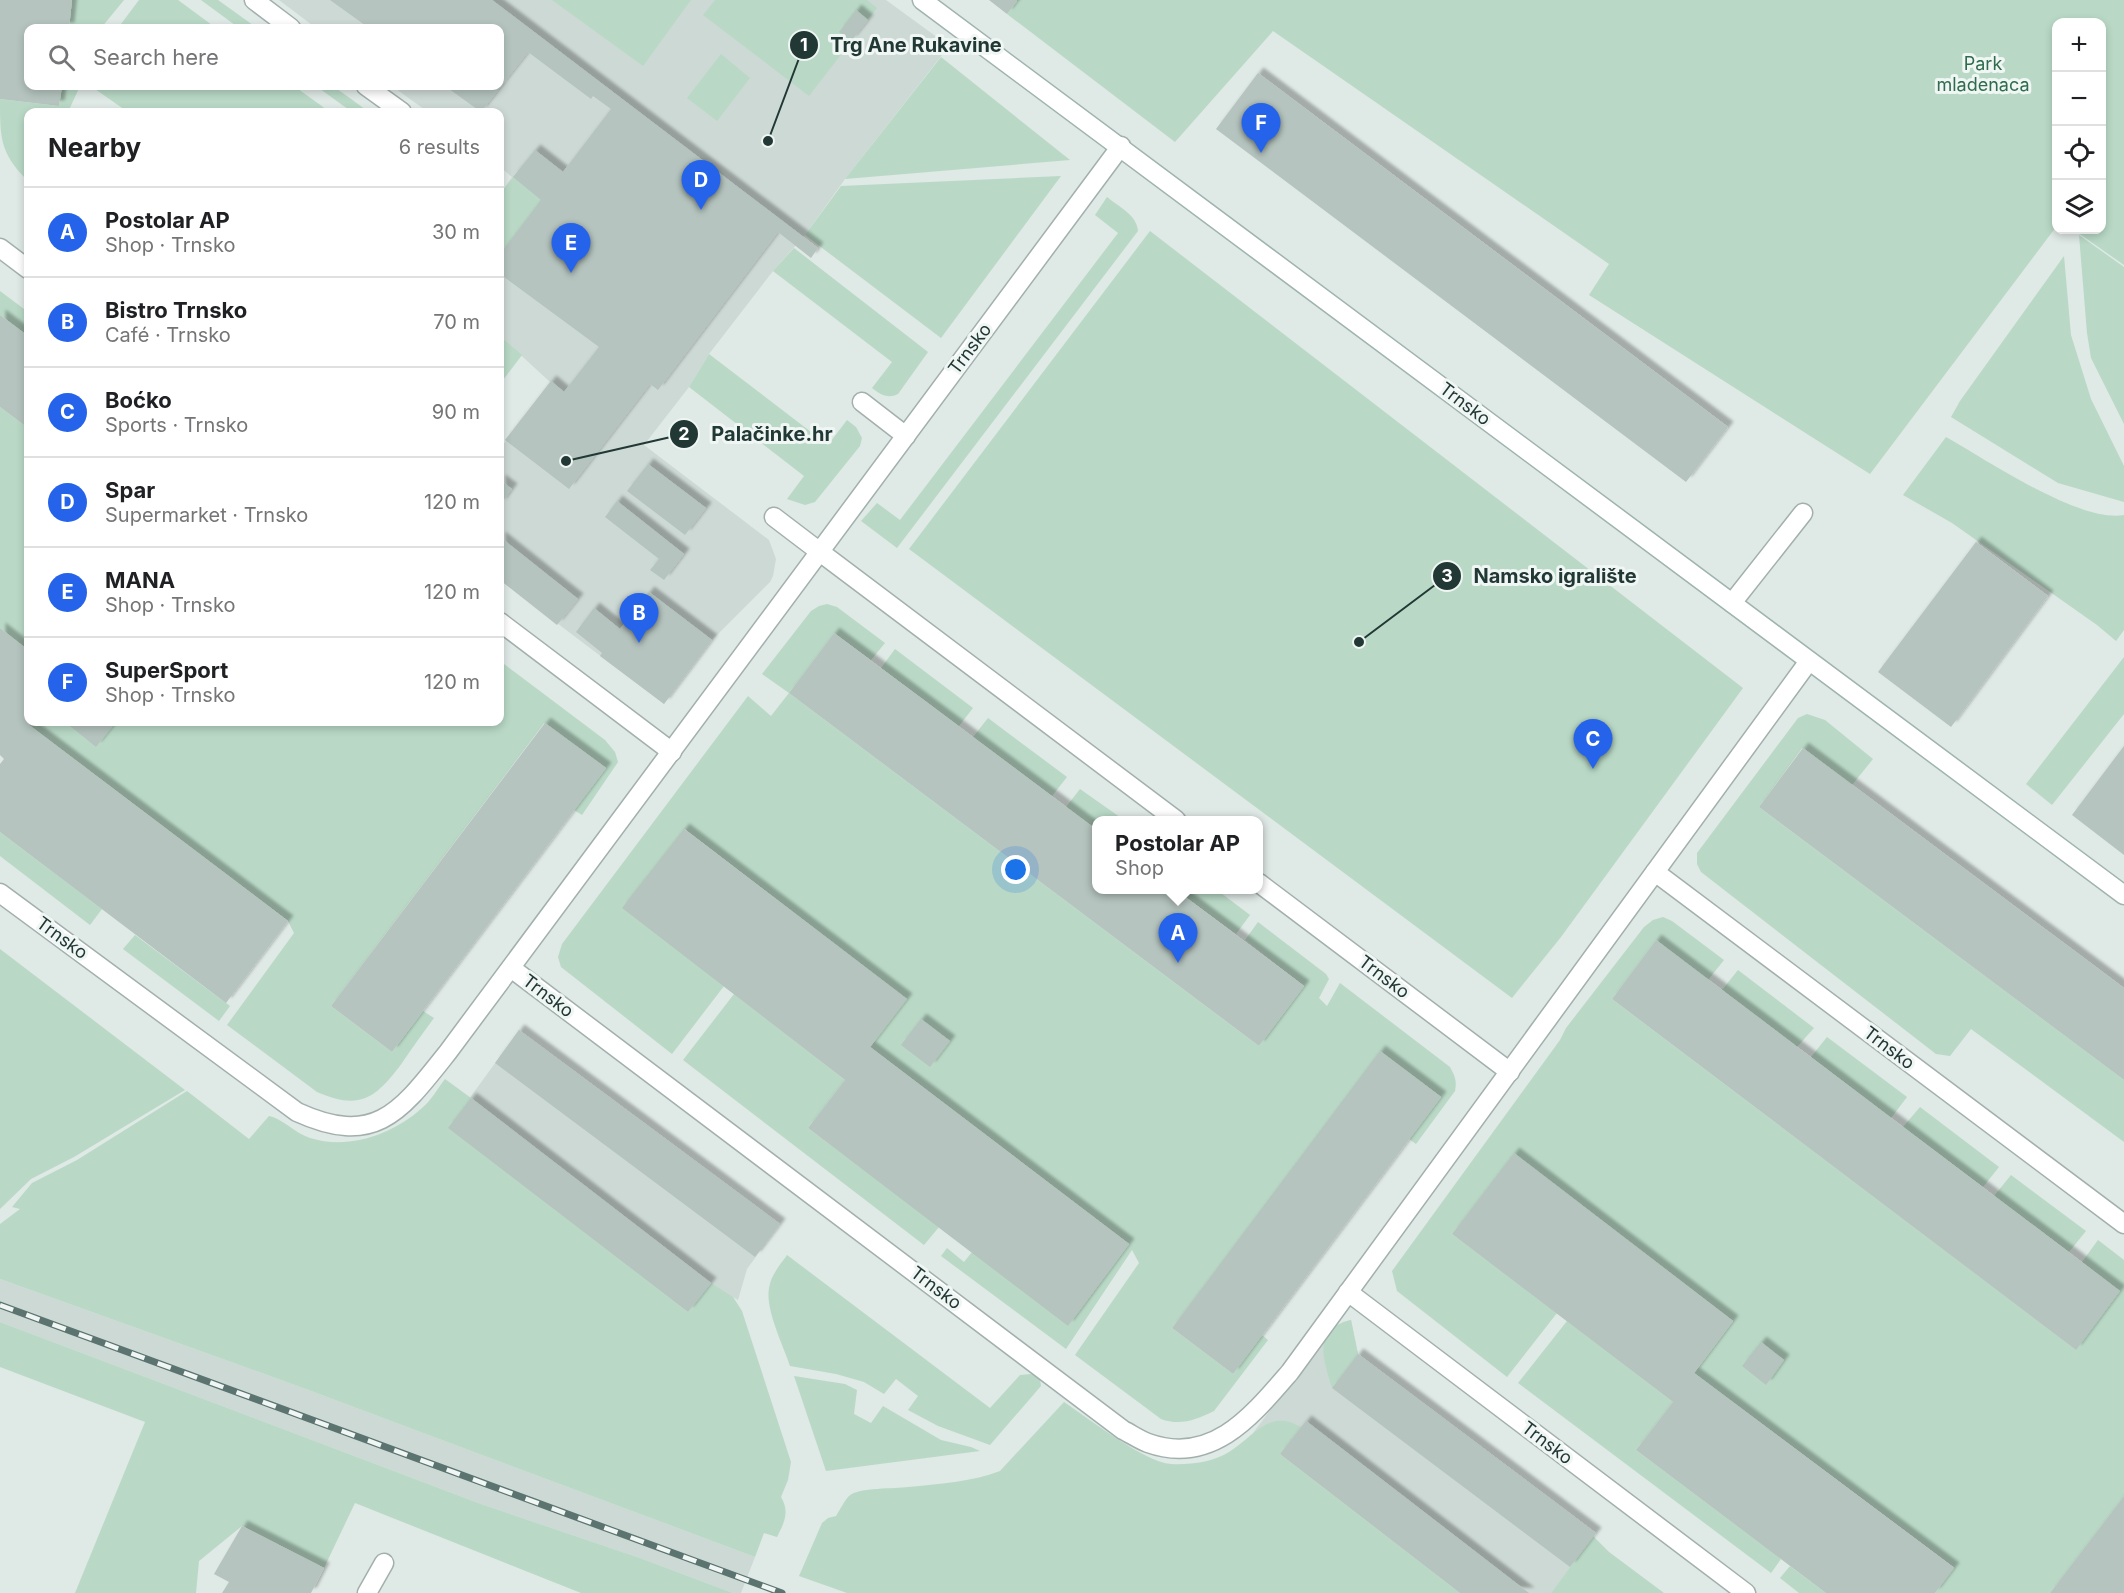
<!DOCTYPE html>
<html lang="en">
<head>
<meta charset="utf-8">
<style>
	:root { --surface:#fff; --page:#f2f2f2; --text:#202124; --muted:#757577; --line:#e0e0e0; --accent:#2563eb }
	body { margin:0; font-family:Inter,sans-serif; background:var(--page); color:var(--text) }
	.controls { position:absolute; right:18px; top:18px; display:grid; overflow:hidden; border-radius:12px; box-shadow:0 3px 9px #0003 }
	.controls button { width:54px; height:54px; display:grid; place-items:center; padding:0; border:0; border-bottom:2px solid var(--line); background:var(--surface); color:var(--text); font:30px sans-serif }
	.you { position:absolute; left:1016px; top:870px; width:21px; height:21px; margin:-15px; border:4px solid #fff; border-radius:50%; background:#1a73e8; box-shadow:0 0 0 9px #1a73e833 }
	.badge { display:grid; place-items:center; width:39px; height:39px; border-radius:50%; background:var(--accent); color:#fff; font-size:20px; font-weight:700 }
	.pin { position:absolute; translate:-50% -50px; filter:drop-shadow(0 2px 3px #0008) }
	.pin::after { content:''; position:absolute; top:32px; width:21px; height:18px; background:inherit; clip-path:polygon(0 0,100% 0,50% 100%) }
	.popup { position:absolute; left:1092px; top:816px; width:171px; height:78px; box-sizing:border-box; display:grid; place-content:center; border-radius:12px; background:var(--surface); filter:drop-shadow(0 2px 4px #0005); font-size:20px; white-space:nowrap; color:var(--muted) }
	.popup b { font-size:22px; color:var(--text) }
	.popup::after { content:''; position:absolute; left:50%; top:100%; margin-left:-12px; border:12px solid transparent; border-top-color:var(--surface) }
	.list { margin:0; padding:0; list-style:none }
	h2 { display:flex; justify-content:space-between; align-items:center; height:78px; margin:0; padding:0 24px; font-size:26px }
	h2 small { font-size:20px; font-weight:400; color:var(--muted) }
	.list li { display:grid; grid-template-columns:39px 1fr auto; gap:18px; align-items:center; box-sizing:border-box; height:90px; padding:0 24px; border-top:2px solid var(--line) }
	.list b { display:block; font-size:22px; white-space:nowrap }
	.list p { margin:0; font-size:20px; white-space:nowrap; color:var(--muted) }
	.list em { font-size:20px; font-style:normal; color:var(--muted) }
	.icon { flex:none; width:33px; height:33px; fill:none; stroke:currentColor; stroke-width:2; stroke-linecap:round; stroke-linejoin:round }
	.map { position:relative; flex:none; width:2124px; height:1593px; overflow:hidden }
	.search { position:absolute; background:var(--surface); box-shadow:0 3px 9px #0003; left:24px; top:24px; width:480px; height:66px; display:flex; align-items:center; gap:15px; box-sizing:border-box; padding:0 21px; border-radius:12px; color:var(--muted); font-size:22px }
	.panel { position:absolute; background:var(--surface); box-shadow:0 3px 9px #0003; left:24px; top:108px; width:480px; height:618px; border-radius:12px }
	.map>svg:first-child { display:block }
	.built { fill:#cdd9d5 }
	.green { fill:#b9d9c6 }
	.building { fill:#b5c4bf; filter:url(#shadow) }
	.lines { fill:none; stroke-linecap:round; stroke-linejoin:round }
	.lane-casing { stroke:#a2b0ad; stroke-width:21 }
	.street-casing { stroke:#a2b0ad; stroke-width:21 }
	.secondary-casing { stroke:#9fb4af; stroke-width:21 }
	.lane { stroke:#fff; stroke-width:18 }
	.street { stroke:#fff; stroke-width:18 }
	.secondary { stroke:#fff; stroke-width:18 }
	.rail-casing { stroke:#5b7470; stroke-width:7 }
	.rail { stroke:#eff6f3; stroke-width:4.5; stroke-dasharray:14; stroke-linecap:butt }
	.labels { text-anchor:middle; stroke-width:6; stroke-linejoin:round; paint-order:stroke }
	.park-label { font-size:18px; fill:#2f6c4e; stroke:#eff6f3 }
	.street-label { font-size:18px; fill:#213835; stroke:#eff6f3 }
	.leader { fill:none; stroke:#213835; stroke-width:2 }
	.callout-dot { fill:#213835; stroke:#eff6f3; stroke-width:2 }
	.mark-label { font-size:18px; text-anchor:middle; font-weight:bold; fill:#fff }
	.callout-label { font-size:20px; text-anchor:middle; font-weight:bold; fill:#213835; stroke:#eff6f3; stroke-width:6; stroke-linejoin:round; paint-order:stroke }
</style>
</head>
<body>
<div class="map">
<svg width="2124" height="1593" viewBox="0 0 2124 1593">
	<defs>
		<filter id="shadow"><feDropShadow dx="5.5" dy="-5.5" stdDeviation="1.5" flood-color="#0004"/></filter>
	</defs>
	<rect width="100%" height="100%" fill="#dfe9e6"/>
	<g class="built">
		<polygon points="279,0 886,0 949,46 845,179 805,235 773,271 709,354 689,387 644,445 769,540 776,559 773,576 770,582 712,640 664,704 500,580 500,449 550,382 500,336 500,194 512,177 500,167 500,112 428,112 392,86 500,86 500,28 316,28"/>
		<polygon points="519,1030 780,1224 747,1269 738,1300 733,1297 688,1312 448,1128"/>
		<polygon points="0,1279 303,1388 755,1557 741,1593 733,1593 640,1558 481,1504 0,1322"/>
		<polygon points="1351,1320 1358,1354 1596,1533 1551,1593 1460,1593 1253,1433 1323,1340 1343,1322"/>
	</g>
	<g class="green">
		<polygon points="72,0 124,0 101,28 69,28"/>
		<polygon points="139,0 178,0 216,28 118,28"/>
		<polygon points="201,0 218,0 257,28 239,28"/>
		<polygon points="552,0 691,0 643,66"/>
		<polygon points="715,0 867,0 877,8 809,96 703,15"/>
		<polygon points="1016,0 2124,0 2124,265 2074,230 2102,230 2102,22 2056,22 2056,227 1870,474 1589,295 1609,264 1273,31 1175,142 1007,14 1017,1"/>
		<polygon points="721,54 750,78 717,121 687,98"/>
		<polygon points="941,57 1070,160 845,179"/>
		<path d="M62,86h18l-12,26h-40v64l-3,2c-25,-26 -25,-41 -25,-79l59,7z"/>
		<polygon points="95,86 294,86 330,112 128,112 95,89"/>
		<polygon points="316,86 333,86 369,112 352,112"/>
		<polygon points="535,150 563,172 500,254 500,194"/>
		<polygon points="1061,176 941,338 805,235 841,186"/>
		<path d="M1107,197c12,10 30,18 31,34l-241,317 -36,-27 16,-18 23,17 218,-287 -23,-18z"/>
		<polygon points="1150,231 1743,688 1561,937 1512,998 909,549"/>
		<polygon points="2079,235 2124,267 2124,424 2091,358 2087,333"/>
		<path d="M794,248l134,104 -30,42c-10,5 -17,1 -26,-6l20,-26 -119,-91z"/>
		<polygon points="2064,256 2071,335 2091,399 2124,466 2124,502 2058,483 1951,417 1960,401"/>
		<polygon points="0,291 28,312 28,336 0,315"/>
		<polygon points="500,336 522,355 500,384"/>
		<polygon points="709,354 828,445 847,420 856,427 862,438 860,446 815,502 805,505 787,499 804,476 689,387"/>
		<polygon points="0,407 28,428 28,650 0,628"/>
		<path d="M1946,437c41,23 133,86 178,78v115l-8,11 -19,-16 -145,-102 -49,-28z"/>
		<path d="M827,604l10,3 48,36 -14,17 -37,-27 -45,60 470,353 45,-60 -59,-46 13,-18 68,52 3,5 -10,19 8,8 13,-23 110,84c5,9 7,14 5,24l-39,53 -7,-5 32,-42 -60,-45 -209,276 61,46 29,-39 6,5 -54,71c-18,9 -34,15 -53,8l-86,-64 64,-92 -7,-13 -66,99 -125,-93 6,-8 17,14 8,-10 96,73 61,-81 -259,-197 36,-48 -221,-170 -62,79 101,78 -52,68 -111,-87 -3,-10 4,-13 186,-248 23,20 18,-23 -27,-19 49,-63 8,-5z"/>
		<polygon points="895,649 973,708 959,726 881,668"/>
		<polygon points="2124,657 2124,714 2052,805 2026,784"/>
		<path d="M500,661l105,79 10,12 3,10 -36,53 -8,-5 32,-42 -62,-45 -213,283 61,46 31,-41 11,7c-11,15 -22,30 -32,45 -26,35 -42,48 -85,29l-90,-67 67,-92 -6,-12 -259,-196 3,-3h389l4,3 3,-3h72z"/>
		<polygon points="1807,714 1825,720 1873,759 1852,785 1802,748 1759,807 2124,1080 2124,1142 1971,1029 1950,1056 1936,1054 1701,872 1697,864 1697,853 1798,718"/>
		<polygon points="988,718 1067,777 1052,796 973,737"/>
		<polygon points="1080,789 1124,820 1097,820 1097,830 1066,807"/>
		<polygon points="0,832 102,909 90,925 0,856"/>
		<polygon points="1176,890 1217,890 1250,915 1236,934"/>
		<polygon points="1663,917 1672,921 1724,960 1708,980 1656,940 1612,999 2075,1349 2119,1291 2082,1262 2098,1240 2124,1260 2124,1496 2050,1593 1935,1593 1954,1567 1694,1373 1733,1321 1514,1154 1452,1234 1557,1313 1507,1377 1397,1291 1392,1271 1560,1040 1566,1028 1644,927 1653,920"/>
		<polygon points="135,935 230,1006 219,1021 123,949"/>
		<polygon points="0,949 185,1090 74,1157 31,1179 0,1209"/>
		<polygon points="1738,970 1814,1028 1797,1047 1722,990"/>
		<polygon points="734,994 845,1080 808,1128 939,1227 924,1245 683,1060"/>
		<polygon points="1827,1037 1907,1097 1891,1118 1811,1057"/>
		<path d="M445,1079l26,19 -22,30 239,184 23,-29 22,14 9,14 49,151 -3,18 -7,17c9,15 3,26 -4,40l-13,-4 -9,24 -452,-169 -303,-109v-55l20,-15 -8,-2 20,-24 45,-23 110,-69 62,48 20,-23c14,3 26,17 41,22 38,12 82,-3 112,-30 9,-7 16,-20 23,-29z"/>
		<polygon points="1920,1107 1999,1167 1983,1187 1903,1127"/>
		<polygon points="2011,1175 2086,1231 2069,1252 1994,1196"/>
		<path d="M787,1255l203,153 30,-33 11,-1 9,5 1,7 -51,59 -52,-19 -30,-16 10,-14 -22,-17 -12,15 -20,-12 -28,-8 -46,-8c-7,-21 -25,-57 -21,-78 2,-13 11,-23 18,-33z"/>
		<path d="M1351,1320l7,34 -26,34c-8,-29 -21,-58 19,-68z"/>
		<polygon points="1567,1321 1673,1402 1636,1450 1781,1559 1771,1573 1518,1383"/>
		<polygon points="0,1322 481,1504 640,1558 733,1593 581,1593 355,1503 324,1568 242,1526 199,1561 196,1593 75,1593 145,1422 0,1367"/>
		<polygon points="794,1376 845,1384 857,1390 854,1414 871,1423 883,1406 941,1440 971,1447 980,1451 826,1471"/>
		<path d="M1064,1402c24,16 80,60 107,62 18,1 43,-2 58,-12 25,-15 39,-44 72,-25l-21,27 180,139h-613l-48,-17 23,-53 6,-5 8,-2c4,-6 8,-15 13,-20 10,-9 46,-7 59,-9 30,-3 64,-5 92,-16z"/>
		<polygon points="1593,1536 1609,1552 1664,1593 1551,1593"/>
		<polygon points="1790,1566 1826,1593 1799,1593 1780,1578"/>
	</g>
	<g class="building">
		<polygon points="0,0 72,0 69,28 28,28 28,86 62,86 59,106 0,99"/>
		<polygon points="330,0 492,0 818,248 811,258 778,232 658,390 650,384 569,489 505,440 551,381 564,392 599,347 500,274 500,254 541,200 513,177 535,150 563,172 611,109 593,96 591,99 528,52 481,112 445,86 500,86 500,28 369,28"/>
		<polygon points="989,0 1016,0 1017,1 1007,14"/>
		<polygon points="856,10 868,20 851,41 839,32"/>
		<polygon points="1258,73 1728,427 1686,482 1216,129"/>
		<polygon points="0,315 28,336 28,428 0,407"/>
		<polygon points="648,464 706,508 685,535 627,491"/>
		<polygon points="500,480 512,489 500,505"/>
		<polygon points="617,501 684,554 664,580 650,570 659,559 605,517"/>
		<polygon points="500,537 578,599 557,625 500,580"/>
		<polygon points="1976,542 2048,596 1951,727 1878,672"/>
		<polygon points="649,592 712,640 664,704 600,656 602,653 576,632 594,608 620,629"/>
		<polygon points="0,628 28,650 28,722 32,722 29,725 288,921 226,1003 0,832 0,764 4,759 0,755"/>
		<polygon points="834,633 1097,830 1097,890 1176,890 1304,986 1259,1046 789,693"/>
		<polygon points="74,722 116,722 96,747 70,726"/>
		<polygon points="545,723 606,768 392,1052 331,1006"/>
		<polygon points="2124,746 2124,855 2072,815"/>
		<polygon points="1803,748 2124,988 2124,1080 1759,807"/>
		<polygon points="684,829 907,999 870,1047 1129,1244 1068,1326 808,1128 845,1080 622,908"/>
		<polygon points="1656,940 2120,1291 2076,1350 1612,999"/>
		<polygon points="921,1019 950,1041 930,1067 901,1045"/>
		<polygon points="519,1030 780,1224 755,1257 495,1063"/>
		<polygon points="1380,1051 1441,1097 1233,1374 1172,1328"/>
		<polygon points="471,1098 711,1283 688,1312 448,1128"/>
		<polygon points="1514,1153 1733,1321 1694,1373 1954,1568 1935,1593 1826,1593 1636,1450 1673,1402 1452,1234"/>
		<polygon points="1761,1342 1784,1360 1766,1385 1742,1366"/>
		<polygon points="1358,1354 1596,1533 1570,1567 1332,1388"/>
		<polygon points="1306,1421 1529,1593 1460,1593 1280,1454"/>
		<polygon points="2124,1496 2124,1593 2050,1593"/>
		<polygon points="242,1526 324,1568 311,1593 222,1593 229,1582 214,1574"/>
	</g>
	<g class="lines">
		<defs>
			<g id="lane">
				<polyline points="254,0 291,28"/>
				<polyline points="366,86 402,112"/>
				<polyline points="862,402 906,436"/>
				<polyline points="774,517 820,552"/>
				<polyline points="1732,603 1803,513"/>
			</g>
			<g id="street">
				<polyline points="0,248 28,269"/>
				<polyline points="820,552 1176,820"/>
				<polyline points="500,622 672,752"/>
				<polyline points="1655,872 2124,1224"/>
				<polyline points="1259,883 1510,1072"/>
				<path d="M0,893l297,219c79,36 104,-1 151,-60l673,-906"/>
				<path d="M511,968l612,462c8,4 17,10 25,13 64,23 104,-27 142,-71l519,-711"/>
				<polyline points="1348,1292 1746,1593"/>
				<polyline points="367,1593 384,1563"/>
			</g>
			<polyline id="secondary" points="922,0 2124,895"/>
		</defs>
		<use href="#lane" class="lane-casing"/>
		<use href="#street" class="street-casing"/>
		<use href="#secondary" class="secondary-casing"/>
		<use href="#lane" class="lane"/>
		<use href="#street" class="street"/>
		<use href="#secondary" class="secondary"/>
		<defs>
			<polyline id="rail" points="0,1305 782,1593"/>
		</defs>
		<use href="#rail" class="rail-casing"/>
		<use href="#rail" class="rail"/>
	</g>
	<g class="labels">
		<g class="park-label">
			<text x="1983" y="70">Park<tspan x="1983" dy="21">mladenaca</tspan></text>
		</g>
		<g class="street-label">
			<text transform="translate(970 349) rotate(-53)" y="6">Trnsko</text>
			<text transform="translate(1465 404) rotate(37)" y="6">Trnsko</text>
			<text transform="translate(62 938) rotate(36)" y="6">Trnsko</text>
			<text transform="translate(1384 977) rotate(37)" y="6">Trnsko</text>
			<text transform="translate(548 996) rotate(37)" y="6">Trnsko</text>
			<text transform="translate(1889 1048) rotate(37)" y="6">Trnsko</text>
			<text transform="translate(936 1288) rotate(37)" y="6">Trnsko</text>
			<text transform="translate(1547 1443) rotate(37)" y="6">Trnsko</text>
		</g>
	</g>
	<path class="leader" d="M768 141L804 45M566 461L684 434M1359 642L1447 576"/>
	<g class="callout-dot">
		<circle cx="768" cy="141" r="6"/>
		<circle cx="566" cy="461" r="6"/>
		<circle cx="1359" cy="642" r="6"/>
		<circle cx="804" cy="45" r="15"/>
		<circle cx="684" cy="434" r="15"/>
		<circle cx="1447" cy="576" r="15"/>
	</g>
	<g class="mark-label">
		<text x="804" y="51">1</text>
		<text x="684" y="440">2</text>
		<text x="1447" y="582">3</text>
	</g>
	<g class="callout-label">
		<text x="916" y="52">Trg Ane Rukavine</text>
		<text x="772" y="441">Palačinke.hr</text>
		<text x="1555" y="583">Namsko igralište</text>
	</g>
</svg>
<div class="controls">
<button>+</button>
<button>−</button>
<button><svg class="icon" aria-label="locate" viewBox="0 0 24 24"><circle cx="12" cy="12" r="6"/><path d="M12 2v4M12 18v4M2 12h4M18 12h4"/></svg></button>
<button><svg class="icon" aria-label="layers" viewBox="0 0 24 24"><path d="M12 4l9 5-9 5-9-5zM3 14l9 5 9-5"/></svg></button>
</div>
<div class="you"></div>
<div class="pin badge" style="left:1178px;top:963px">A</div>
<div class="popup"><b>Postolar AP</b>Shop</div>
<div class="pin badge" style="left:639px;top:643px">B</div>
<div class="pin badge" style="left:1593px;top:769px">C</div>
<div class="pin badge" style="left:701px;top:210px">D</div>
<div class="pin badge" style="left:571px;top:273px">E</div>
<div class="pin badge" style="left:1261px;top:153px">F</div>
<div class="search"><svg class="icon" aria-label="search" viewBox="0 0 24 24"><circle cx="10" cy="10" r="6"/><path d="M15 15l6 6"/></svg>Search here</div>
<section class="panel">
<h2>Nearby<small>6 results</small></h2>
<ul class="list">
<li><span class="badge">A</span><div><b>Postolar AP</b><p>Shop · Trnsko</p></div><em>30 m</em></li>
<li><span class="badge">B</span><div><b>Bistro Trnsko</b><p>Café · Trnsko</p></div><em>70 m</em></li>
<li><span class="badge">C</span><div><b>Boćko</b><p>Sports · Trnsko</p></div><em>90 m</em></li>
<li><span class="badge">D</span><div><b>Spar</b><p>Supermarket · Trnsko</p></div><em>120 m</em></li>
<li><span class="badge">E</span><div><b>MANA</b><p>Shop · Trnsko</p></div><em>120 m</em></li>
<li><span class="badge">F</span><div><b>SuperSport</b><p>Shop · Trnsko</p></div><em>120 m</em></li>
</ul>
</section>
</div>
</body>
</html>
